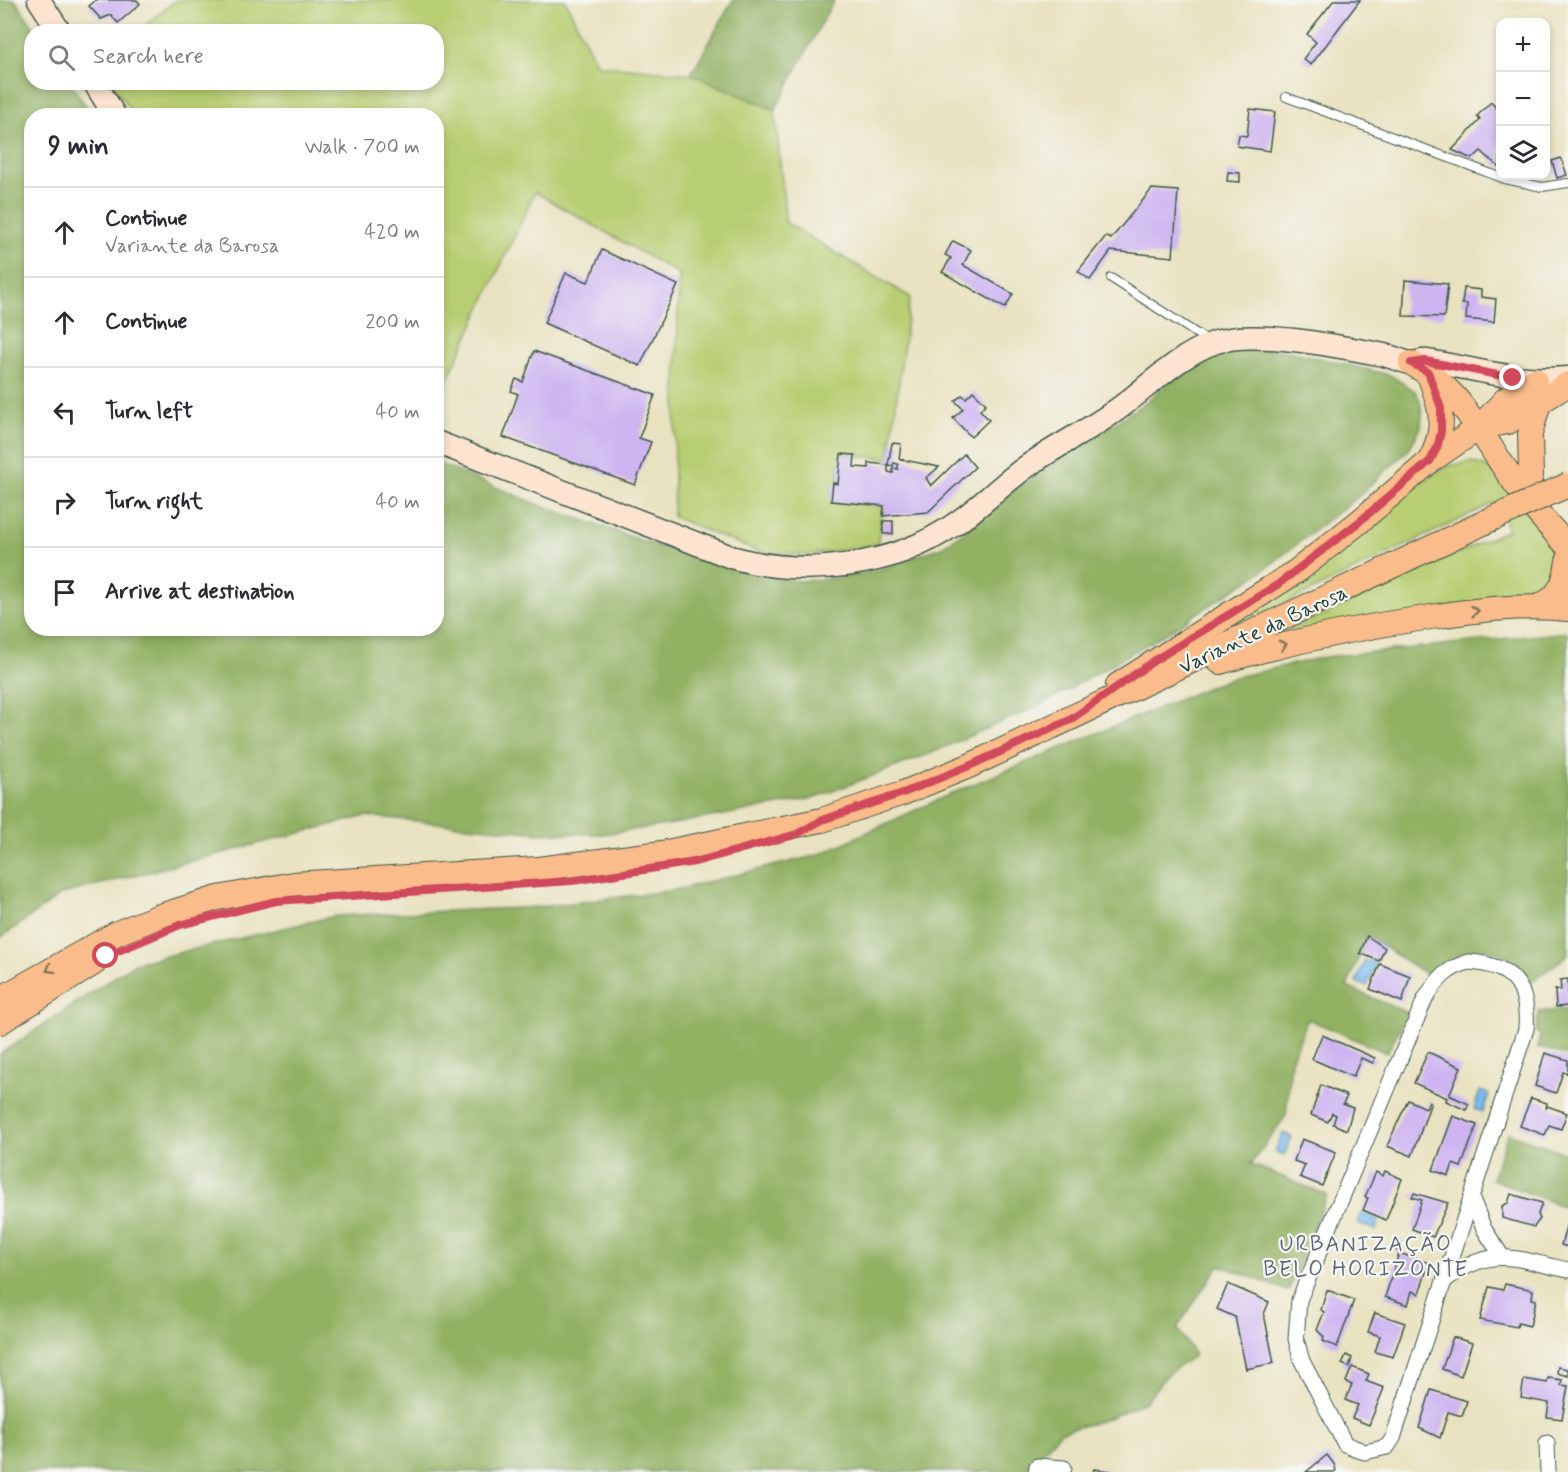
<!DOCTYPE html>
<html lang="en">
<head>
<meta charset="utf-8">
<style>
	:root { --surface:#fff; --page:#f7f7f7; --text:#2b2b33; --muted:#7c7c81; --line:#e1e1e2 }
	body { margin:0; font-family:Mynerve,sans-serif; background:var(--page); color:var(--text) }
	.controls { position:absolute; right:18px; top:18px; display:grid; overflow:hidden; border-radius:12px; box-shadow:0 3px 9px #0003 }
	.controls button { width:54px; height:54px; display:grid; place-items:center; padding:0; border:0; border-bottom:2px solid var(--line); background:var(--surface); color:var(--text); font:30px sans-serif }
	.stop { position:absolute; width:18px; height:18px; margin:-14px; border:4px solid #d1495b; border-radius:50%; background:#fff }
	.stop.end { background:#d1495b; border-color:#fff; box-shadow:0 2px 6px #0008 }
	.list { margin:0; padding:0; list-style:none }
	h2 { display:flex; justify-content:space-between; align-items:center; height:78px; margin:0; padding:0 24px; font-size:26px }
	h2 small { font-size:20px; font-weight:400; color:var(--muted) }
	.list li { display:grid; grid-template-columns:39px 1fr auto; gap:18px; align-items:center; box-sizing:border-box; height:90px; padding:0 24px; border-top:2px solid var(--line) }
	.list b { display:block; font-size:22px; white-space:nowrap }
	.list p { margin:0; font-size:20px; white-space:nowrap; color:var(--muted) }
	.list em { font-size:20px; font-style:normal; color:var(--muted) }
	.icon { flex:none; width:33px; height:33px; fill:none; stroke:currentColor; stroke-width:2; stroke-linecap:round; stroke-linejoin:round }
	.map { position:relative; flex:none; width:1568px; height:1472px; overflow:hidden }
	.search { position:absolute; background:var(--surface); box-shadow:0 3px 9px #0003; left:24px; top:24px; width:420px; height:66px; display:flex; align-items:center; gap:15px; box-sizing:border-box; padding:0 21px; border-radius:24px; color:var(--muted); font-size:22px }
	.panel { position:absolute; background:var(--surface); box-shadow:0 3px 9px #0003; left:24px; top:108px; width:420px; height:528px; border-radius:24px }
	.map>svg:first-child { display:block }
	.green { fill:#b8ce72; stroke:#6c8653; stroke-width:1.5 }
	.forest { fill:#92b164; stroke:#58774c; stroke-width:1.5 }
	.water { fill:#7abaee; stroke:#4c7c91; stroke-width:1.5 }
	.building { fill:#ceb5f1; fill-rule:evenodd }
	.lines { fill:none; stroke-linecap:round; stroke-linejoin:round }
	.service-casing { stroke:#3d5649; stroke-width:10 }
	.minor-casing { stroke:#3d5649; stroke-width:17 }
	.secondary-casing { stroke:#3d5649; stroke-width:25 }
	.primary-casing { stroke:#3d5649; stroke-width:26 }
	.service { stroke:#fff; stroke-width:8 }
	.minor { stroke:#fff; stroke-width:15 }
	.secondary { stroke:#fde4d0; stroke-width:22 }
	.primary { stroke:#f9bc8a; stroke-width:24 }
	.primary-bridge-casing { stroke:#3d5649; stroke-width:26; stroke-linecap:butt }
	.primary-bridge { stroke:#f9bc8a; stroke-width:24 }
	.oneway { stroke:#81765b }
	.route { stroke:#d1495b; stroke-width:8 }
	.labels { text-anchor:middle; stroke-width:4.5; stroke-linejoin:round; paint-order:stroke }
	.street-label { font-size:21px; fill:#1f3d34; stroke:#f6f6f2 }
	.neighbourhood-label { font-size:22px; letter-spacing:1.5px; fill:#5c6776; stroke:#f6f6f2 }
</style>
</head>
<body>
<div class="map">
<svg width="1568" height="1472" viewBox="0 0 1568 1472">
	<rect width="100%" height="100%" fill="#f6f6f2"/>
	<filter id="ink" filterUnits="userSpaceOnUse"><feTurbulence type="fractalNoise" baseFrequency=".0167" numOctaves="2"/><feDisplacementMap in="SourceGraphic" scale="12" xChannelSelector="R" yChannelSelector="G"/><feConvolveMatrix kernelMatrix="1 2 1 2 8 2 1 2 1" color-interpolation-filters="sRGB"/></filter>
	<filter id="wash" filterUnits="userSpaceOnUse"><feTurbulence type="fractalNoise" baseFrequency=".008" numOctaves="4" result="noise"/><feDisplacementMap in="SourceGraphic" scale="24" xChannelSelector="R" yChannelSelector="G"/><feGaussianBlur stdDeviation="1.35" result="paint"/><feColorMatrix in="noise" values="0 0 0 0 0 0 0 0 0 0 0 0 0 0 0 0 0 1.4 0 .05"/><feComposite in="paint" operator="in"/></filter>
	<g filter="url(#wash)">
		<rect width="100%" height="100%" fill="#e9e2c0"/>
		<g class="green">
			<polygon points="176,0 565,0 597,65 691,74 775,110 786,223 910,297 889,459 841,454 838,484 833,484 831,500 884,506 877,544 811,555 759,552 673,517 679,274 535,192 437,402 436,116 134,115 112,83 436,82 436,32 138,31"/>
			<polygon points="1471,462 1493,469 1552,542 1557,567 1555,578 1544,594 1272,638 1508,530 1496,502 1209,640 1424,480 1447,466"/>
		</g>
		<g class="forest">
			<polygon points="0,0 15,0 36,31 32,32 32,82 70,83 92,115 32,116 32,628 436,628 437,463 542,506 655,545 767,578 802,581 837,578 871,572 942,547 980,520 1021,485 1142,405 1185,370 1212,353 1250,347 1288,351 1390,375 1415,391 1420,401 1422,415 1421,427 1409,449 1359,496 1261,572 1168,632 1043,704 929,754 812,799 667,825 603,834 540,833 366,816 62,894 0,938"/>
			<polygon points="733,0 834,0 775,110 691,74"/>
			<path d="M1568,632v323l-37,27c-6,-7 -13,-16 -20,-22 -30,-22 -60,-5 -82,16l-62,-40 -20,51 61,26 -21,40 -79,-34 -17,42 -5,55 -35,48 76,31 -39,96 -69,-26 -42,63 18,27 -28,20 -22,27 -41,18 -43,12 -38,40h-1023v-418l135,-91 200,-47 205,-9 135,-17 143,-35 139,-64 274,-113 94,-21z"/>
			<polygon points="1568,1009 1568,1056 1538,1047 1540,1034 1536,1032 1539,1012"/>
			<polygon points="1508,1133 1568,1154 1568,1193 1562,1206 1492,1179"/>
		</g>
		<g class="water">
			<polygon points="1365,960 1376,964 1367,986 1356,982"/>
			<polygon points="1480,1091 1489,1094 1483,1112 1474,1109"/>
			<polygon points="1283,1133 1292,1137 1284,1155 1275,1151"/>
			<polygon points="1361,1213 1379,1220 1376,1230 1357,1223"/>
		</g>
		<g id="blocks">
			<g class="building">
				<polygon points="96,0 137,0 140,4 118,23 111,15 101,19 89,6"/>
				<polygon points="1334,0 1360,0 1311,65 1303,59 1316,42 1307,34"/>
				<polygon points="1491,102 1500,112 1500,168 1481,151 1472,159 1452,150 1480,120 1477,116"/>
				<polygon points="1250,109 1275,112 1270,151 1237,146 1239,135 1247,136"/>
				<polygon points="1561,158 1567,175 1557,178 1552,161"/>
				<polygon points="1228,172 1240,173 1240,182 1227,181"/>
				<polygon points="1152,189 1178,191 1173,257 1111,251 1090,280 1078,271 1106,236 1111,239"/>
				<polygon points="953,241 971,250 963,265 1013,294 1005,308 942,272 951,258 945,255"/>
				<polygon points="602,250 678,285 640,366 544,323 566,273 588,282"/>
				<polygon points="1405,280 1448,284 1444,317 1403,316"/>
				<polygon points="1464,288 1481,290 1481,297 1496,299 1494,322 1466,319 1467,304 1462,304"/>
				<polygon points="534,351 655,395 639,438 651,442 635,485 503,437 518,394 511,391 516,379 523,382"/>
				<polygon points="973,391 986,404 980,410 989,420 971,437 953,418 963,409 955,401 962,395 966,398"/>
				<path d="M892,443l9,1 -2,15 40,8 -13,11 5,8 33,-32 11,13 -47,45 -45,4 1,-10 -53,-5 2,-18 5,1 3,-30 14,1 -1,12 15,1v-5l19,2zM894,463l4,1v5l-5,-1v5l-5,-1v-7l5,1z"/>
				<rect x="883" y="521" width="10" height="13"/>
				<polygon points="1367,936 1385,948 1379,961 1360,953"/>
				<polygon points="1380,964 1410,976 1402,1002 1370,989"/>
				<polygon points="1568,979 1568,1006 1556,1007 1555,990 1561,990 1560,980"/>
				<polygon points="1322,1035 1375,1058 1373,1063 1361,1058 1353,1077 1312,1059"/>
				<polygon points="1428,1052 1461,1067 1449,1095 1469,1104 1466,1110 1446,1101 1447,1098 1414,1083"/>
				<polygon points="1545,1053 1568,1060 1568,1074 1563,1072 1556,1093 1535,1086"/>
				<polygon points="1321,1085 1347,1096 1343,1104 1353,1108 1347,1130 1333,1124 1336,1115 1332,1113 1328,1122 1311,1115"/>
				<polygon points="1531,1098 1547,1103 1546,1109 1547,1106 1567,1113 1561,1129 1549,1125 1545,1135 1520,1126"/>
				<polygon points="1408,1100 1426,1108 1429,1101 1431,1102 1412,1156 1387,1146"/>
				<polygon points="1453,1116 1477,1125 1461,1167 1453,1164 1449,1176 1433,1170"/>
				<polygon points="1302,1139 1336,1152 1322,1186 1300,1177 1305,1165 1294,1161"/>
				<polygon points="1385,1171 1402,1179 1386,1220 1363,1210 1368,1198 1365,1197 1376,1172 1383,1176"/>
				<polygon points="1414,1193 1448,1203 1433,1237 1412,1229 1422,1200 1412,1197"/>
				<polygon points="1511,1194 1542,1203 1538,1214 1540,1219 1534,1227 1502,1218 1502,1206 1508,1203"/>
				<polygon points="1567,1223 1568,1223 1568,1247 1561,1245"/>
				<polygon points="1394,1241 1402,1243 1398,1251 1394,1249"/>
				<polygon points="1399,1253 1429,1263 1419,1294 1412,1291 1408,1305 1385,1297"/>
				<polygon points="1228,1284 1269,1302 1264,1314 1274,1363 1246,1369 1235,1317 1217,1309"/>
				<polygon points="1505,1284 1533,1290 1532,1299 1536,1300 1530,1326 1518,1323 1517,1327 1480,1320 1489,1287 1503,1290"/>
				<polygon points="1327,1290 1354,1300 1337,1347 1323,1341 1324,1337 1317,1330 1324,1312 1321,1310"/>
				<polygon points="1375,1313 1405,1323 1393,1357 1375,1352 1380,1336 1368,1332"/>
				<polygon points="1453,1337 1472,1343 1461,1376 1442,1369"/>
				<polygon points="1346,1355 1352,1358 1349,1367 1342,1364"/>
				<polygon points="1352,1367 1369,1374 1366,1381 1384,1388 1369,1425 1352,1418 1358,1405 1345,1400 1352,1385 1346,1382"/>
				<polygon points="1558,1367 1568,1369 1568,1376 1557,1373"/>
				<polygon points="1548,1378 1562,1380 1561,1385 1568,1386 1562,1419 1547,1417 1549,1403 1521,1398 1524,1379 1547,1383"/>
				<polygon points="1431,1390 1467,1401 1462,1416 1448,1412 1440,1438 1419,1428"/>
				<polygon points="1327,1455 1334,1464 1336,1470 1334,1472 1306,1472"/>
				<polygon points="1094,1469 1110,1471 1110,1472 1093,1472"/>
			</g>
		</g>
	</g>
	<g filter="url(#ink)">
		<use href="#blocks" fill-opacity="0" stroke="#3d5649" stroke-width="1.5"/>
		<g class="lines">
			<defs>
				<g id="service">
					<polyline points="1286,97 1505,179 1542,187 1568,183"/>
					<polyline points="1111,278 1208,341"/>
				</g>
				<g id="minor">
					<path d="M1469,962c44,3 60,24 57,67l-133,409 -6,9 -22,5 -20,-8 -43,-83 -6,-22 3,-39 126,-301c12,-19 21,-31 44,-37z"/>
					<polyline points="1472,1199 1484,1229 1501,1255"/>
					<path d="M1444,1281c48,-37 70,-22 124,-11"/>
					<polyline points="1547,1443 1548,1472"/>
					<polyline points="1036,1472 1037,1466 1064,1468"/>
				</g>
				<g id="secondary">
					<polyline points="39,0 60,32"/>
					<polyline points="94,82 115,116"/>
					<path d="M436,442l295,115c71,21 162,11 224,-33 25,-17 46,-39 71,-57 31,-22 66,-38 96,-61 30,-23 59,-52 94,-64 39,-13 127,5 168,13 8,2 18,6 26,8 6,0 12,-3 18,-2 53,9 85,21 140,17"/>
				</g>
				<g id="primary">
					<path d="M1411,363c43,24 57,50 83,89 21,33 46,66 74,94"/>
					<path d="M1428,372c13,35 20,54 2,89"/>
					<polyline points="1480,427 1508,422 1568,384"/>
					<polyline points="1531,476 1530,434 1539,403"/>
					<path d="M1537,607c22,-8 28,-24 31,-46"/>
					<path d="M1220,662c69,-20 140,-35 211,-45 45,-7 92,-13 137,-8"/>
					<polyline points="1118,685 1297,571 1359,522 1430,461 1480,427 1505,400 1535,380"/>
					<polyline points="0,999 117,933 157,917 218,898 293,884 538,869 662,853 822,820 903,793 969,766 1496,517"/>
					<polyline points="0,1022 94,963"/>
				</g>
			</defs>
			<use href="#service" class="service-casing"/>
			<use href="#minor" class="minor-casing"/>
			<use href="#secondary" class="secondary-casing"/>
			<use href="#primary" class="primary-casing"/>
			<use href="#service" class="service"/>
			<use href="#minor" class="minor"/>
			<use href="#secondary" class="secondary"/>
			<use href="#primary" class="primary"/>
			<defs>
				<polyline id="primary-bridge" points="1496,517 1568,485"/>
			</defs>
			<use href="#primary-bridge" class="primary-bridge-casing"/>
			<use href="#primary-bridge" class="primary-bridge"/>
		</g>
		<defs><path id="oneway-chevron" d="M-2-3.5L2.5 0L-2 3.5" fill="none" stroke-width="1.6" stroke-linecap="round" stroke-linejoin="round" transform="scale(1.5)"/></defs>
		<g class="oneway">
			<use href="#oneway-chevron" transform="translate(1475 611) rotate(-5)"/>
			<use href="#oneway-chevron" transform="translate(1283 645) rotate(-14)"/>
			<use href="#oneway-chevron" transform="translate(50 969) rotate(150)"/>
		</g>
	</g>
	<g class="lines" filter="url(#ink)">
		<polyline class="route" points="106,956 180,925 276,901 572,881 695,862 797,834 822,820 903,793 969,766 1070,720 1155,660 1277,585 1359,522 1430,461 1437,448 1441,432 1441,408 1428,372 1411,363 1426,361 1513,378"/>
	</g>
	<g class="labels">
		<g class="street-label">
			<text transform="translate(1263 629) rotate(-25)" y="7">Variante da Barosa</text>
		</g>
		<g class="neighbourhood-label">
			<text x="1366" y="1251">URBANIZAÇÃO<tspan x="1366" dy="25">BELO HORIZONTE</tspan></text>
		</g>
	</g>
</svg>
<div class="controls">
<button>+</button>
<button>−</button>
<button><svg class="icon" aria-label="layers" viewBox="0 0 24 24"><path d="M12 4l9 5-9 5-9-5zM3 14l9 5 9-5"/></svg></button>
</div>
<div class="stop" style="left:106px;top:956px"></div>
<div class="stop end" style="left:1513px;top:378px"></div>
<div class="search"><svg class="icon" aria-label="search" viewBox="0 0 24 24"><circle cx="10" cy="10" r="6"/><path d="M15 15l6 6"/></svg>Search here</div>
<section class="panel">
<h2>9 min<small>Walk · 700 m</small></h2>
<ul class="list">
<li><svg class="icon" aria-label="ahead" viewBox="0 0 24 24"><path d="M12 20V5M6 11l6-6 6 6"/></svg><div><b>Continue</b><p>Variante da Barosa</p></div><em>420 m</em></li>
<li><svg class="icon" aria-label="ahead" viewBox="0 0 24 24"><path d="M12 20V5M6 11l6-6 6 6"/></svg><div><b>Continue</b></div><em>200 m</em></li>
<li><svg class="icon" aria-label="left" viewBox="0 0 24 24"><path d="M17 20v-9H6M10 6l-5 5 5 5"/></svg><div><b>Turn left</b></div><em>40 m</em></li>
<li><svg class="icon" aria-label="right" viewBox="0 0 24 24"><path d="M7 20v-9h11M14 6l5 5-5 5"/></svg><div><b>Turn right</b></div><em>40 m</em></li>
<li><svg class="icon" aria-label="arrive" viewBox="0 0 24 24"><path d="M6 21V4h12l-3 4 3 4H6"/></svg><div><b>Arrive at destination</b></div></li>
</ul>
</section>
</div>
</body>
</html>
